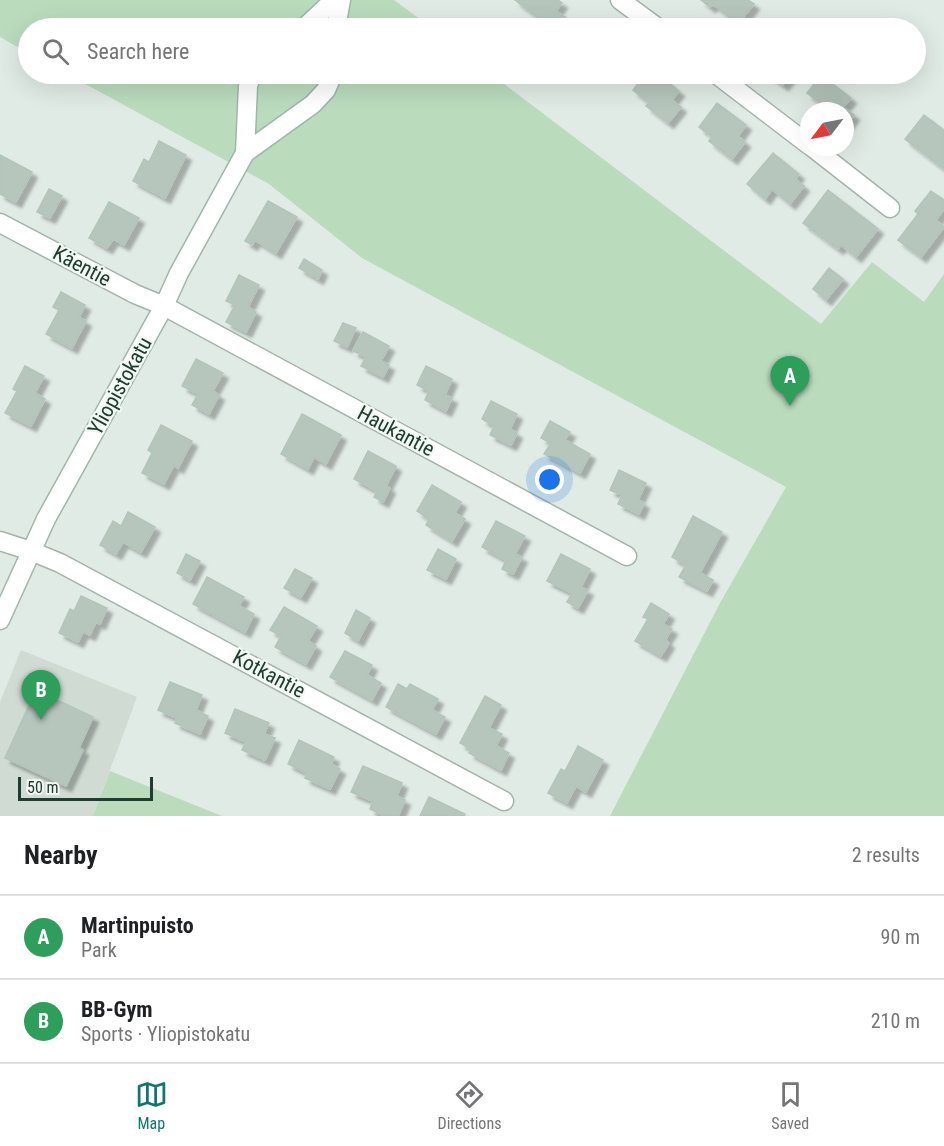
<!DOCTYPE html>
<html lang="en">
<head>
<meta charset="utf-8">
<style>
	:root { --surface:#fff; --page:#f6f6f6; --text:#202124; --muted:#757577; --line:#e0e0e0; --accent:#0f766e }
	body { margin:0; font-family:"Roboto Condensed",sans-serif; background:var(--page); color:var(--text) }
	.compass { position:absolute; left:800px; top:102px; width:54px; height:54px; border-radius:50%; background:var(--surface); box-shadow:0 6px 24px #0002; rotate:238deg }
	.scale { position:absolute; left:18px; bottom:15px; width:135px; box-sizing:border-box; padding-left:6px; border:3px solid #213c30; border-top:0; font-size:16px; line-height:21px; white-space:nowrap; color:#213c30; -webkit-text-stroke:4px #f1f8f3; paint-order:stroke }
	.you { position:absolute; left:550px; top:480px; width:21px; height:21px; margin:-15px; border:4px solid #fff; border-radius:50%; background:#1a73e8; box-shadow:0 0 0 9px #1a73e833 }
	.badge { display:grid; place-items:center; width:39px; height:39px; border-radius:50%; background:var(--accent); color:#fff; font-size:20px; font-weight:700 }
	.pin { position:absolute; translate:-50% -50px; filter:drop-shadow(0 2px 3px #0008) }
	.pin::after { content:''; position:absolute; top:32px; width:21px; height:18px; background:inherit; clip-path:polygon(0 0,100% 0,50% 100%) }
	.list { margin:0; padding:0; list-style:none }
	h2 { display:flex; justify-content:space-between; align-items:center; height:78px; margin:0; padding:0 24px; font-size:26px }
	h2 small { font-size:20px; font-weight:400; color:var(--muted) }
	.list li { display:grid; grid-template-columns:39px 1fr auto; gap:18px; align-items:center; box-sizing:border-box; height:84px; padding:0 24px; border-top:2px solid var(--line) }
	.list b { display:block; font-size:22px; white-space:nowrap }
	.list p { margin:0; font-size:20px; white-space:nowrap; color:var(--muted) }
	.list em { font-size:20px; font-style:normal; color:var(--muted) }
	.icon { flex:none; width:33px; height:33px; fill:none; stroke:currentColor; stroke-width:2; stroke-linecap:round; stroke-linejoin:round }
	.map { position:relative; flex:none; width:944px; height:816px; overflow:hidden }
	.search { position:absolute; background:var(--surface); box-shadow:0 6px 24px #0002; left:18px; right:18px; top:18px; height:66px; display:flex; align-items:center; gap:15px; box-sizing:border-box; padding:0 21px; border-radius:33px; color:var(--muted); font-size:22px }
	.sheet { height:246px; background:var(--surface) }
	nav { display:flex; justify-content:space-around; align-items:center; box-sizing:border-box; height:84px; border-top:2px solid var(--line); background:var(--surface); font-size:16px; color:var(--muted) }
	nav a { display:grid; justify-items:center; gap:3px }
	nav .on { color:var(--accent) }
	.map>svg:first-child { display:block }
	.built { fill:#cfdbd3 }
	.green { fill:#badcbd }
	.building { fill:#b6c6bd; stroke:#b3c5ba; stroke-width:1.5; filter:url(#shadow) }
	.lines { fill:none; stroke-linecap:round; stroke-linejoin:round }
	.street-casing { stroke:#a4b3ab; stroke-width:21 }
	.secondary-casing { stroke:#9fb7ab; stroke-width:21 }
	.street { stroke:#fff; stroke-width:18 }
	.secondary { stroke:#fff; stroke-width:18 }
	.labels { text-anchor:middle; stroke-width:4.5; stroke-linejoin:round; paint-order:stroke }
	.street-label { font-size:21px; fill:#213c30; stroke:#f1f8f3 }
</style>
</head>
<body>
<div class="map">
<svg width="944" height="816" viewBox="0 0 944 816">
	<defs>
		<filter id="shadow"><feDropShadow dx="5.5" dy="5.5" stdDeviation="1.5" flood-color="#0004"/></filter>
	</defs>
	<rect width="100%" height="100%" fill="#e1ebe5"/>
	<polygon class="built" points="21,650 137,697 93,816 0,816 0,702"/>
	<g class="green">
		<polygon points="0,0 394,0 432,28 28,28 28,53 0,37"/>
		<polygon points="67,74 491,74 821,324 872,262 924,302 944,274 944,816 610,816 720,603 786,487 362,258 269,184"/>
		<polygon points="110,771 222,816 93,816"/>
	</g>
	<g class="building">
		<polygon points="515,0 558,0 562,3 556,11 565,17 556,28 544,28 534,21 537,17"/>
		<polygon points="701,0 748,0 754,4 738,24 713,4 710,7"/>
		<polygon points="645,74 658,74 679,91 672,100 681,107 668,123 646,106 649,103 633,90"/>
		<polygon points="767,74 792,74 783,85"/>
		<polygon points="821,75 851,98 843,107 854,115 845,127 845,111 819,111 815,108 819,102 807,93"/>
		<polygon points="717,103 746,125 738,136 745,142 732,159 709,141 712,137 699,127"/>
		<polygon points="924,115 944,130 944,169 905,139"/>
		<polygon points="159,141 186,155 165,198 133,181 144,159 149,162"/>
		<polygon points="773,153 799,174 795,179 804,186 790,204 772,189 765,199 747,184"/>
		<polygon points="0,155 32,172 16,202 0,194"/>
		<polygon points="49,189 62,196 50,218 37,212"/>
		<polygon points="828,190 878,229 856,257 841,245 838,249 803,223"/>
		<polygon points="931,191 944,200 944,209 936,220 944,227 921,257 898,240 918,214 915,211"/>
		<polygon points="268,201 297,217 276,253 255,240 252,245 245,241"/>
		<polygon points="109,202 139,218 124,245 113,239 107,248 89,238"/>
		<polygon points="304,259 322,270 318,279 299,268"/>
		<polygon points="829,268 843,279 826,300 813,289"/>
		<polygon points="239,275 259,285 248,307 256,312 246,332 226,322 235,305 226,301"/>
		<polygon points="61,292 85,305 79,317 86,321 72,348 46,334 59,310 53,307"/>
		<polygon points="343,323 356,328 347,347 334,341"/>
		<polygon points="363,332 389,346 381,361 389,365 383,377 361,366 366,357 353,351"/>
		<polygon points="196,359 223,373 213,391 219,395 209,414 192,405 198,394 182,386"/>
		<polygon points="25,366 44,376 35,393 45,399 31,426 5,413 17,391 13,389"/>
		<polygon points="426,366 452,379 445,395 452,398 446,411 425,400 429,391 417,385"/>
		<polygon points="491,401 517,414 510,429 517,433 511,445 490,435 494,426 482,419"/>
		<polygon points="302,414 341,435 326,464 314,457 308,469 281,454"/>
		<polygon points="550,421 570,432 565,440 590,454 580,473 544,454 551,443 541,438"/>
		<polygon points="161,425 192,441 178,468 174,465 164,484 142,473 152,453 148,450"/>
		<polygon points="368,451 396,466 386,486 390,488 383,502 374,497 377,491 354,479"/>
		<polygon points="619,470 646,483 638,500 644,503 639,514 618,504 622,495 610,490"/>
		<polygon points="432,485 461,502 455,513 465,519 452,541 426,525 429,519 417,511"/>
		<polygon points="128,512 155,527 141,552 123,542 116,554 100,545 113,521 121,526"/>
		<polygon points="693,516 722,532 700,573 713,580 707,591 679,577 686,565 672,557"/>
		<polygon points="496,521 525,536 515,554 522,557 513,574 502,569 506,560 482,547"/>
		<polygon points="438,549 456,559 446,579 427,570"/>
		<polygon points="186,554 200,561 190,580 177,573"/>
		<polygon points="561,554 590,569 581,587 588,590 578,608 567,602 572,593 547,581"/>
		<polygon points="295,569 312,578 301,597 284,588"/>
		<polygon points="207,577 244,597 239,606 254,614 245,632 193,604"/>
		<polygon points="81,596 107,608 100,624 96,622 90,635 83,632 78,642 59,633 70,609 74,611"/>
		<polygon points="651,603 669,614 663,624 672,629 665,640 669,643 661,656 635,641 648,619 643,617"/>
		<polygon points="284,607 317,626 308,641 316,646 306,664 275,647 281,636 270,630"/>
		<polygon points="356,610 370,618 358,641 345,633"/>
		<polygon points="345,651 372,665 367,675 381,683 372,700 330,677"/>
		<polygon points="170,682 202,695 196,710 208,716 200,734 175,723 177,718 158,710"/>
		<polygon points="398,684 407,689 410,684 438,699 432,710 445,717 436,734 386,707"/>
		<polygon points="36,690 93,717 79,748 83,750 66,786 5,758"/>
		<polygon points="485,696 501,705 489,728 502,734 496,746 509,753 501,770 469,753 471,749 460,743"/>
		<polygon points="235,709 269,723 264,734 275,738 265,760 242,750 246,742 225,733"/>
		<polygon points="299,740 334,757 331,764 340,769 330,789 305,778 307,773 288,764"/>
		<polygon points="578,746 603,760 586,792 576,786 567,803 548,793 561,769 565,771"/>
		<polygon points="363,766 402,783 397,796 405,800 398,816 385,816 370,809 373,801 351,792"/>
		<polygon points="429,797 465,814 464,816 420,816"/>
	</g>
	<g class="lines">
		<defs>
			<g id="street">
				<polyline points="620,0 658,28"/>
				<polyline points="716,74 809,145"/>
				<polyline points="812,147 890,208"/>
				<polyline points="0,223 135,294 164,306 627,556"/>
				<polyline points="0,541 31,551 60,563 504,801"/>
			</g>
			<g id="secondary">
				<polyline points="304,28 334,0"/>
				<polyline points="336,28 341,0"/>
				<polyline points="245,153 248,86 252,74"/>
				<polyline points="0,620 46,519 164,306 179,273 245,153 313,104 326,90 333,74"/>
			</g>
		</defs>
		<use href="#street" class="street-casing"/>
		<use href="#secondary" class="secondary-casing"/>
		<use href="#street" class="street"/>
		<use href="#secondary" class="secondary"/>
	</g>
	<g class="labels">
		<g class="street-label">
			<text transform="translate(82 266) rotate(28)" y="7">Käentie</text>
			<text transform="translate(120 386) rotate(-61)" y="7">Yliopistokatu</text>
			<text transform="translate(396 431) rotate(28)" y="7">Haukantie</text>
			<text transform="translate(269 674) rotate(28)" y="7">Kotkantie</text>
		</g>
	</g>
</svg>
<svg class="compass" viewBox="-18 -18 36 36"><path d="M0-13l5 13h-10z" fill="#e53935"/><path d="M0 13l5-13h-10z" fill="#757577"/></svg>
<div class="scale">50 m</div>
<div class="you"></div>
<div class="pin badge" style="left:790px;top:406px;background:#2e9e5b">A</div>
<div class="pin badge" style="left:41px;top:720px;background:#2e9e5b">B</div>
<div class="search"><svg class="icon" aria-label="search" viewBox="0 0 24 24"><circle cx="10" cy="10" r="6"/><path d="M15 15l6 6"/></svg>Search here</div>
</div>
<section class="sheet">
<h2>Nearby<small>2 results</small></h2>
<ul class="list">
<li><span class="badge" style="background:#2e9e5b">A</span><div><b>Martinpuisto</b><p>Park</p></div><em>90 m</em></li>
<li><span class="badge" style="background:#2e9e5b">B</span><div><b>BB-Gym</b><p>Sports · Yliopistokatu</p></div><em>210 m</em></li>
</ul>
</section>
<nav>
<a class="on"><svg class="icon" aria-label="map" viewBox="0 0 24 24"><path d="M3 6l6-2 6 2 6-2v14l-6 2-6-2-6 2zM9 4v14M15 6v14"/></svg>Map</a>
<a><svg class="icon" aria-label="directions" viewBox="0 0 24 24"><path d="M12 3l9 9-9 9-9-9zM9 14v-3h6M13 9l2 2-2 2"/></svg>Directions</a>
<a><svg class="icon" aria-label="saved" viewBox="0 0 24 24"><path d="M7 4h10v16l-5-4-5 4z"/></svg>Saved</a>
</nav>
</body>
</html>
